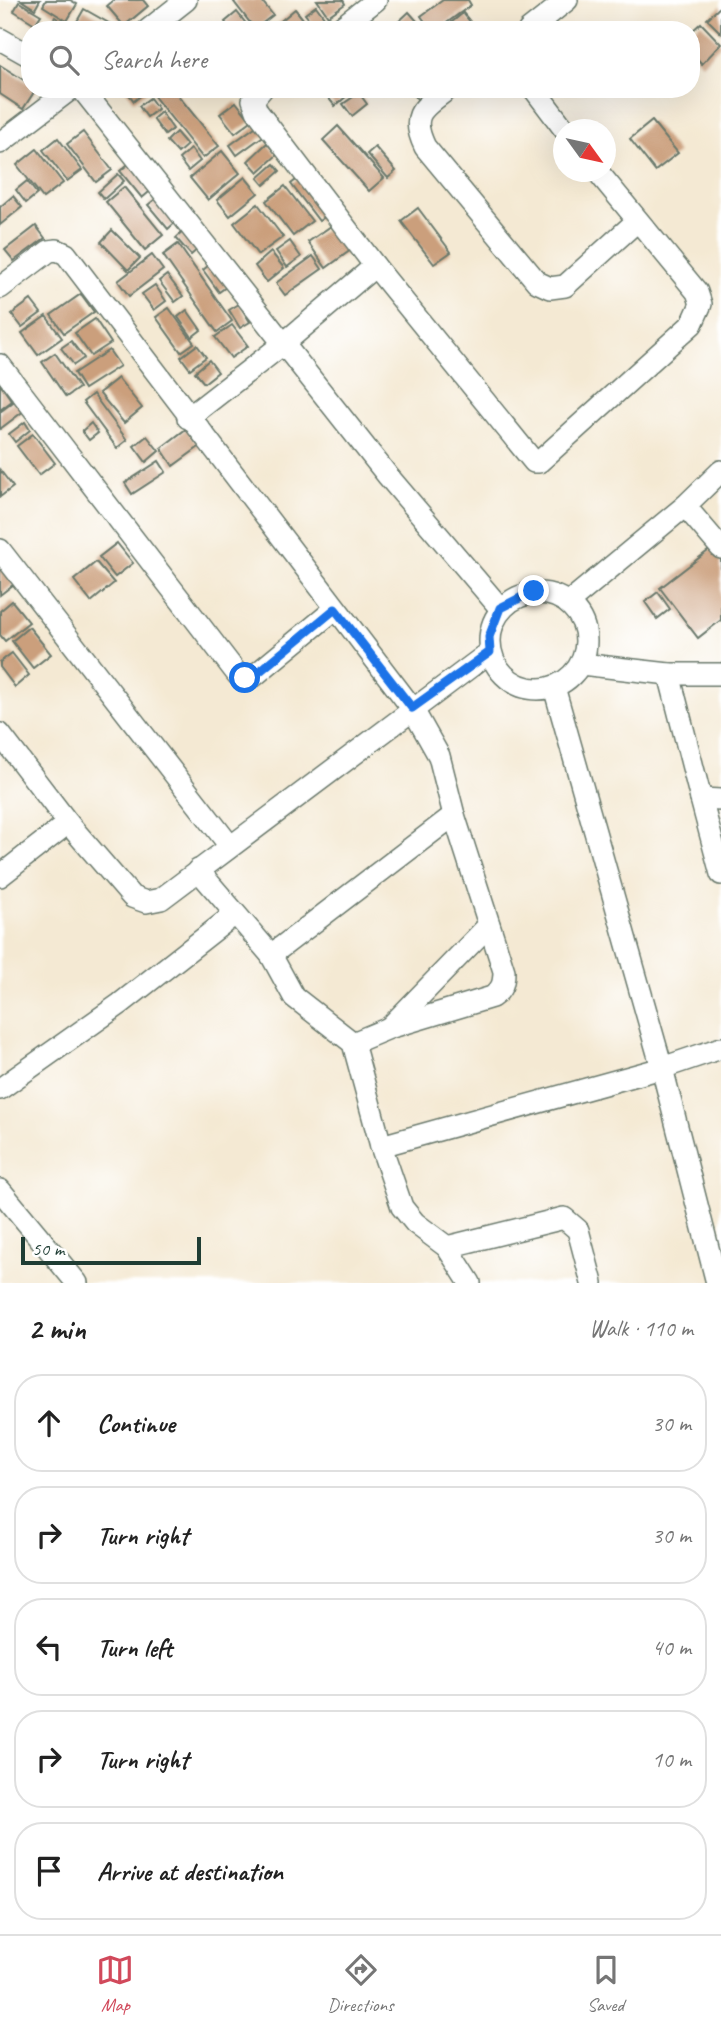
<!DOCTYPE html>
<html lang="en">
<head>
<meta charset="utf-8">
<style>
	:root { --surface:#fff; --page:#f2f2f2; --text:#222; --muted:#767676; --line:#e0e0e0; --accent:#d1495b }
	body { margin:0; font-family:Caveat,sans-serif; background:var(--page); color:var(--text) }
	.compass { position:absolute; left:553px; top:119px; width:63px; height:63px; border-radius:50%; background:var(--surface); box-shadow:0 7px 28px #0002; rotate:123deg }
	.scale { position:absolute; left:21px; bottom:18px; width:180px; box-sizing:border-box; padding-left:7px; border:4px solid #1f3d34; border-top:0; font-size:19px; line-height:24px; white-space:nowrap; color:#1f3d34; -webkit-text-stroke:5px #fff; paint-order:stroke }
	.stop { position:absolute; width:21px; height:21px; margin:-16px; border:5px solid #1a73e8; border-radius:50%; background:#fff }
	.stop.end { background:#1a73e8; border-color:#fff; box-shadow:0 2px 7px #0008 }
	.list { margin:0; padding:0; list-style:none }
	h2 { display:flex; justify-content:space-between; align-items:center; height:91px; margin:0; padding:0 28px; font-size:30px }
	h2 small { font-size:23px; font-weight:400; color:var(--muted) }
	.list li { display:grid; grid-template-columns:46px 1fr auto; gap:21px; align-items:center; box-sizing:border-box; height:98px; margin:0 14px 14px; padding:0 14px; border:2px solid var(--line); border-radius:28px }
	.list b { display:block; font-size:26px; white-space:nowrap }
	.list em { font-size:23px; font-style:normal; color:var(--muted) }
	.icon { flex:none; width:38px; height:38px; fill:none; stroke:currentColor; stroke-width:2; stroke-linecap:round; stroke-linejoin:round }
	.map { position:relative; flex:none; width:721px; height:1283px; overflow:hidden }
	.search { position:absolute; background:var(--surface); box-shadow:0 7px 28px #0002; left:21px; right:21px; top:21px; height:77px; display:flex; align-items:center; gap:18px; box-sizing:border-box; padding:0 24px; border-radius:28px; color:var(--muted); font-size:26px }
	.sheet { height:651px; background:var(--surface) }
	nav { display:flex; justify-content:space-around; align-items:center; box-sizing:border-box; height:98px; border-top:2px solid var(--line); background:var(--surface); font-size:19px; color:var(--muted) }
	nav a { display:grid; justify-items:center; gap:4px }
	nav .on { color:var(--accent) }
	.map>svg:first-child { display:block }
	.building { fill:#cb9f7b }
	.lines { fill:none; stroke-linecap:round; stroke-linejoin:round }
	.minor-casing { stroke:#6a796c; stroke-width:24 }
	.minor { stroke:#fff; stroke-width:21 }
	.route { stroke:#1a73e8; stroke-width:9 }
</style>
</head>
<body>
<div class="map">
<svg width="721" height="1283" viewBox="0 0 721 1283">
	<rect width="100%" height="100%" fill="#fff"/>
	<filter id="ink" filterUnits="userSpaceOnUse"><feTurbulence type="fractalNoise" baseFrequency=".0143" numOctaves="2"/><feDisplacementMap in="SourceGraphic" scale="14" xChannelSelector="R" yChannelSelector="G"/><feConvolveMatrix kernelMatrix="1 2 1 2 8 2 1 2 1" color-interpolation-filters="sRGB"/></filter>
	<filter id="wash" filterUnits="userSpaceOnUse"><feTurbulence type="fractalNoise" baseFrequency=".00686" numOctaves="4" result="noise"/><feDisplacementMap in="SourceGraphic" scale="28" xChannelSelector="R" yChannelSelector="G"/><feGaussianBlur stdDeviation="1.57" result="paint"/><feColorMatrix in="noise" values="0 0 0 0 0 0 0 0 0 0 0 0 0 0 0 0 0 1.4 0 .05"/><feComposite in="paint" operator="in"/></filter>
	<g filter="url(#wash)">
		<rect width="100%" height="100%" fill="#f4e9d3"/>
		<g id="blocks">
			<g class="building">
				<polygon points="21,0 40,0 35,9"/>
				<polygon points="46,0 70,0 77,4 67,21 43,6"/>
				<polygon points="114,0 143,0 148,6 124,26 107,6"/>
				<polygon points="236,0 261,0 273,15 255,29 234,2"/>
				<polygon points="317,0 343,0 345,4 328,16"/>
				<polygon points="443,0 468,0 471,5 437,30 431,30 421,16"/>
				<polygon points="19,2 41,15 35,24 14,11"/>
				<polygon points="316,6 327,21 317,29 305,14"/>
				<polygon points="721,6 721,33 707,19"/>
				<polygon points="84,9 114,26 111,30 83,30 75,25"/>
				<polygon points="295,9 312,30 278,30 275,26"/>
				<polygon points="237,12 251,30 231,30 225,22"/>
				<polygon points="409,12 425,30 395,30 393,27"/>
				<polygon points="463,13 477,30 448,30 446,27"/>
				<polygon points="55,17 74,30 47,30"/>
				<polygon points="701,23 721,44 702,64 691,52 691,32"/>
				<polygon points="0,65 30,84 30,89 36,89 23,109 0,94"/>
				<polygon points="125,89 149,89 134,101"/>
				<polygon points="160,89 173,89 219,146 203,158 153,95"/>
				<polygon points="331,89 355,89 335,106 325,94"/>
				<polygon points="409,89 436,89 422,105"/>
				<polygon points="359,93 367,104 352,116 343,104"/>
				<polygon points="150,98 158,109 147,117 139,106"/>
				<polygon points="236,102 251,121 235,133 220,114"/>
				<polygon points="161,112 173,129 165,135 153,119"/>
				<polygon points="652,121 678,153 655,171 630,139"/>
				<polygon points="262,122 269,132 237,155 230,145"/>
				<polygon points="338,126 384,178 369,191 323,140"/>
				<polygon points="83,132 112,170 96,182 67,144"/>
				<polygon points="176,132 187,145 178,153 167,141"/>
				<polygon points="58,138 82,170 67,181 43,150"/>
				<polygon points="267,143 277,155 258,172 248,161"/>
				<polygon points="375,147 396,171 388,178 367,154"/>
				<polygon points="37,149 63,183 43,198 17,165"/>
				<polygon points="191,149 200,161 188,171 179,159"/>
				<polygon points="222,151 240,173 208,200 190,178"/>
				<polygon points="132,161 155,187 142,198 120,171"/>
				<polygon points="274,164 280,171 264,185 258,178"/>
				<polygon points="118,174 124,181 104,199 98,192"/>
				<polygon points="245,177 258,193 230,216 217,200"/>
				<polygon points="300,177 327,215 319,221 291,184"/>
				<polygon points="27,181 37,194 26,203 16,190"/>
				<polygon points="285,186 312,221 293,236 266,201"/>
				<polygon points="124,187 163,235 145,250 106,202"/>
				<polygon points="13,196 22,207 0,225 0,207"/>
				<polygon points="158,197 178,220 168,229 148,205"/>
				<polygon points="258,204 283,237 258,255 234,223"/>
				<polygon points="418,208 451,252 434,264 401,221"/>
				<polygon points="337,222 355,247 326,268 308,242"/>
				<polygon points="36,226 45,238 14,261 5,250"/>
				<polygon points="112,230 140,258 128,270 101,242"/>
				<polygon points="184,231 199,248 191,255 176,238"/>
				<polygon points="290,241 301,257 287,267 276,251"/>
				<polygon points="178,244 232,321 217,332 163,255"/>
				<polygon points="271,252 284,268 267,282 255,266"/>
				<polygon points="152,255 163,270 129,296 118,281"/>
				<polygon points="313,256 322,269 285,295 276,283"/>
				<polygon points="213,262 230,284 219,292 203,270"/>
				<polygon points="167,275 183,296 175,302 159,281"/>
				<polygon points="155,285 166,301 154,310 142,294"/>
				<polygon points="81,294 94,312 64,333 51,315"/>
				<polygon points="31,300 41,313 22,327 12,314"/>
				<polygon points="239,304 250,322 240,328 229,310"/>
				<polygon points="169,308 194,343 181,352 156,317"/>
				<polygon points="187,310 201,330 192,337 178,317"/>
				<polygon points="46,316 62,338 38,355 22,333"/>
				<polygon points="95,319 111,343 91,356 75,333"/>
				<polygon points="232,325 248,346 231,358 215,337"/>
				<polygon points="71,341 84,358 74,365 61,348"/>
				<polygon points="197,345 206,357 190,369 181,357"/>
				<polygon points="109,350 120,366 84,389 74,373"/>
				<polygon points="55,353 79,388 66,397 42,362"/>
				<polygon points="209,360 218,372 204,383 195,372"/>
				<polygon points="118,378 142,408 124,423 99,393"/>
				<polygon points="0,384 12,401 0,410"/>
				<polygon points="93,394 127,440 117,448 83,402"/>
				<polygon points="17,399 25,410 0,429 0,412"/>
				<polygon points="25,422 30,430 15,442 9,434"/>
				<polygon points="91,423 98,433 89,440 82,431"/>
				<polygon points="186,429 199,447 173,466 161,448"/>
				<polygon points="33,434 55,463 39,475 17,446"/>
				<polygon points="147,436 159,451 146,462 134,446"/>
				<polygon points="159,461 166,472 132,494 125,483"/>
				<polygon points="0,470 13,487 0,497"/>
				<polygon points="117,543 133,563 115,577 99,557"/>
				<polygon points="712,548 721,560 721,620 698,638 660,588"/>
				<polygon points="96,562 114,583 91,602 74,580"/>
				<polygon points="0,566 14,584 0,595"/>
				<polygon points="658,592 670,609 657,619 645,602"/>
				<polygon points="12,601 29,622 5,641 0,635 0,611"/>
				<polygon points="29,627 51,654 33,668 12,641"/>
				<polygon points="12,653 29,675 15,687 0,667 0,662"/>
			</g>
		</g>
	</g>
	<g filter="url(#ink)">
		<use href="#blocks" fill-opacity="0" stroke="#6a796c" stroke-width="2"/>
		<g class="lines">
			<defs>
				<g id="minor">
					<polyline points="148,30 186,0"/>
					<polyline points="338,30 376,0"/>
					<polyline points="529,30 567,0"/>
					<polyline points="0,39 30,56"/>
					<polyline points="82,89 388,476 500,608"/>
					<polyline points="262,89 253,100 257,111 375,266 534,462 539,462 692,324 701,304 697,292 598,172"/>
					<path d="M448,89c-25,19 -39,25 -23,58l112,135 13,6 15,-2 72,-65"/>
					<polyline points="534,89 565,130"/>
					<polyline points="0,143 71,89"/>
					<path d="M0,288l49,-37 8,-1 9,4 346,454 27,48 15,59 50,156c0,12 -2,19 -12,26l-103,31 -36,15"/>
					<polyline points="0,365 238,675 245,678 254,676 335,609"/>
					<polyline points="188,418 283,344 375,266"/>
					<polyline points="685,506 721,548"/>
					<polyline points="0,550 230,846"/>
					<circle cx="538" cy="641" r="48"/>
					<polyline points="569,602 685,506 721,471"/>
					<polyline points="581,664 669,674 721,674"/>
					<polyline points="669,674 701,799 721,800"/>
					<polyline points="554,687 662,1068 717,1283"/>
					<polyline points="0,734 68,823 132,897 146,902 161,899 490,652"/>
					<polyline points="701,799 721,874"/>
					<polyline points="198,870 271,955 294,997 353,1043 381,1146 402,1207 415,1223 447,1247 470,1283"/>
					<polyline points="0,876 68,823"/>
					<polyline points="271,955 454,815"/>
					<polyline points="390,1027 489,925"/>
					<polyline points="0,1089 120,1004 235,914"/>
					<polyline points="381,1146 662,1068 721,1048"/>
					<polyline points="0,1190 77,1283"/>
					<polyline points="447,1247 564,1218 578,1230 592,1283"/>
				</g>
			</defs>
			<use href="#minor" class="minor-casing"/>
			<use href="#minor" class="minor"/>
		</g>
	</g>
	<g class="lines" filter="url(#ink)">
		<polyline class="route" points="245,678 254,676 335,609 412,708 490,652 489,637 500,608 534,591"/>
	</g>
</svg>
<svg class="compass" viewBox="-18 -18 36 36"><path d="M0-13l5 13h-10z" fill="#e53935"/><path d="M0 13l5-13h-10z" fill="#767676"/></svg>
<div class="scale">50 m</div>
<div class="stop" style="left:245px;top:678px"></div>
<div class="stop end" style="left:534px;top:591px"></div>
<div class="search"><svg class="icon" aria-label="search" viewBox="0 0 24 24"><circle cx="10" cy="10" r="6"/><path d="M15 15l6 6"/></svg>Search here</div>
</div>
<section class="sheet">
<h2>2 min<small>Walk · 110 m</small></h2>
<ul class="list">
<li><svg class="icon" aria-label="ahead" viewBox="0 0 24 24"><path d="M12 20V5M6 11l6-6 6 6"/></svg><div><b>Continue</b></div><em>30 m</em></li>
<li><svg class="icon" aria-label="right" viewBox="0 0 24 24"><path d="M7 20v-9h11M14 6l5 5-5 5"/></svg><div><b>Turn right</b></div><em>30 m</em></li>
<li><svg class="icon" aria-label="left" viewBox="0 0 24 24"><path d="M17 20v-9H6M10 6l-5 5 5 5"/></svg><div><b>Turn left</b></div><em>40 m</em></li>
<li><svg class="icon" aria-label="right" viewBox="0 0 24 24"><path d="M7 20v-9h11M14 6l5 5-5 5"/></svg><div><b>Turn right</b></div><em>10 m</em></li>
<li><svg class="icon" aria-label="arrive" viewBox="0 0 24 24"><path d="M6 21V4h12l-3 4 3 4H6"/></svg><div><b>Arrive at destination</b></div></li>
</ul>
</section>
<nav>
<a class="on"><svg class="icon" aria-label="map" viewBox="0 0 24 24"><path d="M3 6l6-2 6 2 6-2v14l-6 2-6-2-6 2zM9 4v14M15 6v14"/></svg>Map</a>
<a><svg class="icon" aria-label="directions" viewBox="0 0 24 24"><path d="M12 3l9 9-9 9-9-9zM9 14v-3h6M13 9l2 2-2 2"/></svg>Directions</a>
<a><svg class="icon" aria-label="saved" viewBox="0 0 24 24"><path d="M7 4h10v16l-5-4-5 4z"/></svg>Saved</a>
</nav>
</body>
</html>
